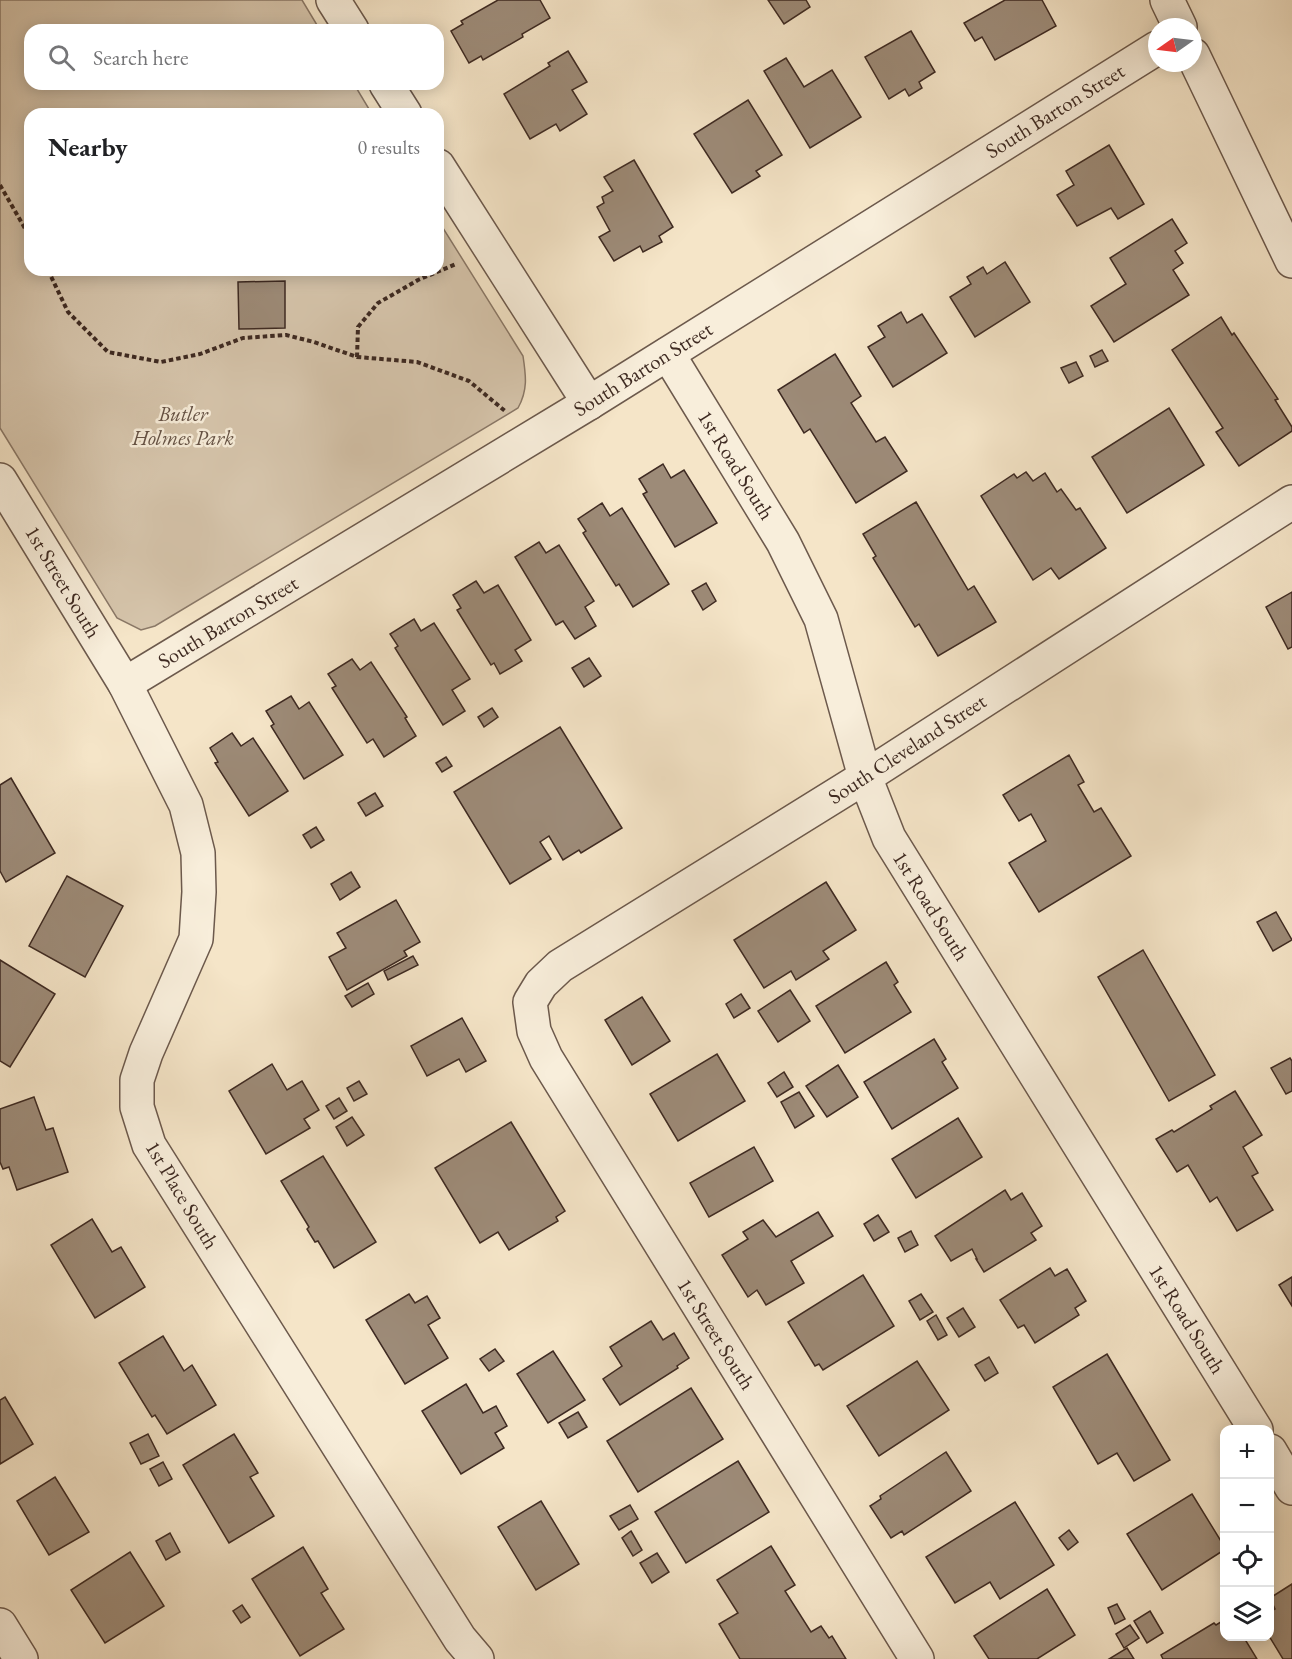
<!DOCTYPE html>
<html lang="en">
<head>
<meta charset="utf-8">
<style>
	:root { --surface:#fff; --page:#f2f2f2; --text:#202124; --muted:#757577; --line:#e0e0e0 }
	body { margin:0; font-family:"EB Garamond",serif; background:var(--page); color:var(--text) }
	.controls { position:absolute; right:18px; bottom:18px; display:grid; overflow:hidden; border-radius:12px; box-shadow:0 3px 15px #0003 }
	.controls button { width:54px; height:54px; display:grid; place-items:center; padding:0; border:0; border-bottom:2px solid var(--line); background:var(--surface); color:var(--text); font:30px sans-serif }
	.compass { position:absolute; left:1148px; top:18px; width:54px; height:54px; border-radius:50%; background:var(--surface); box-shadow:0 3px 15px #0003; rotate:256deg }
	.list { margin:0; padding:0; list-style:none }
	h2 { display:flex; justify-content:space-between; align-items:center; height:78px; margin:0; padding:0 24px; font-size:26px }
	h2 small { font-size:20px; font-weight:400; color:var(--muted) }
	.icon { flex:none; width:33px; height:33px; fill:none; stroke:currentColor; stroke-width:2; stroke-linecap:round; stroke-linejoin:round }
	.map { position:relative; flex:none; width:1292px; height:1659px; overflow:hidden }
	.search { position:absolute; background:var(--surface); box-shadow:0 3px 15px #0003; left:24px; top:24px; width:420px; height:66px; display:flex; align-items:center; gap:15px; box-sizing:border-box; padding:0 21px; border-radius:18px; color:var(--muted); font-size:22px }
	.panel { position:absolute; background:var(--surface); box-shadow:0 3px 15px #0003; left:24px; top:108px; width:420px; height:168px; border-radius:18px }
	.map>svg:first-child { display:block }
	.green { fill:#d6c5ac; stroke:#8a7867; stroke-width:1.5 }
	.building { fill:#9d8b78; stroke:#3e2a22; stroke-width:1.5 }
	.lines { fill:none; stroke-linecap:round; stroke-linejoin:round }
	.minor-casing { stroke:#6c594c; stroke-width:36 }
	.tertiary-casing { stroke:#6c594c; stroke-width:36 }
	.path { stroke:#3e2a22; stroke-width:4; stroke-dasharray:4.5 3; stroke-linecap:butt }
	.minor { stroke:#f8eedb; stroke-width:33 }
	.tertiary { stroke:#f8eedb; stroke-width:33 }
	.labels { text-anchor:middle; stroke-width:5; stroke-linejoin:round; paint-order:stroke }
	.street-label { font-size:21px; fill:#3e2a22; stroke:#f8eedb }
	.park-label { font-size:21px; font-style:italic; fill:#645144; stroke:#f8eedb }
</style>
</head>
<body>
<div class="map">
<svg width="1292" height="1659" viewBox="0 0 1292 1659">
	<rect width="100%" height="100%" fill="#f5e5c8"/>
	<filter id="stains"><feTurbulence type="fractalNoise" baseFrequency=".00333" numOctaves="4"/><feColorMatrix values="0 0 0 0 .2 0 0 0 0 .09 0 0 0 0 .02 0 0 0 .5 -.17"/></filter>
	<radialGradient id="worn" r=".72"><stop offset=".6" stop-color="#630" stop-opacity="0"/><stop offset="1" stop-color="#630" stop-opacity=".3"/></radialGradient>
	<path class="green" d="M0,0h302l18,30h-290v54h324l18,30h-342v156h408v-50l85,136c3,20 5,34 -5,52l-363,218 -14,4 -24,-12 -117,-190z"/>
	<g class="building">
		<polygon points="498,0 540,0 550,18 522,34 523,37 483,60 481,56 469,63 451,31 463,24 461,21"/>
		<polygon points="768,0 806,0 810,7 784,24"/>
		<polygon points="1005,0 1042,0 1056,26 995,60 982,37 975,41 964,23"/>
		<polygon points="911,31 935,72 919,82 922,88 909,96 905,89 889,99 865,57"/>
		<polygon points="568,51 587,82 572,90 587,114 560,131 556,124 530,139 504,94 550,66 548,63"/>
		<polygon points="786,58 804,87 832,70 861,117 810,148 764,71"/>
		<polygon points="748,100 782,155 756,171 760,176 732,193 694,134"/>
		<polygon points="1109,145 1144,204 1118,219 1111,208 1077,226 1057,195 1074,185 1066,171"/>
		<polygon points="634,160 673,227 659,236 662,242 643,252 640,246 614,261 599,237 610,231 597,207 604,203 602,197 613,191 604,177"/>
		<polygon points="1172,219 1187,243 1175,251 1183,263 1173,270 1189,295 1114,342 1091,306 1126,284 1110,258"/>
		<polygon points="1005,262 1030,302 975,337 950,297 971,284 967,277 983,267 987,274"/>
		<polygon points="285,281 285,328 239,329 238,282"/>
		<polygon points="901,312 907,323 922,314 947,353 893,387 868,347 885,337 878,326"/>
		<polygon points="1221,317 1232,335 1234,333 1278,399 1275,400 1292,427 1292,431 1239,466 1216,432 1223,428 1172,350"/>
		<polygon points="1102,350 1108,361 1095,367 1090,356"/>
		<polygon points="835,354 861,396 851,403 876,442 885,437 907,471 856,503 810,429 804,433 778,390"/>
		<polygon points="1076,362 1083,376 1069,383 1061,368"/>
		<polygon points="1169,408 1204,465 1127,513 1092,457"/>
		<polygon points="663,464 671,478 684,470 717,523 675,547 643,494 647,492 639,479"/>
		<polygon points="1026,472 1033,481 1045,473 1057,492 1061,489 1076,510 1080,508 1106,548 1059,579 1051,568 1033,580 981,496 1014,474 1017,478"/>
		<polygon points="916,502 968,590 974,586 996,622 938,656 919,624 915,627 873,558 876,556 863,534"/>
		<polygon points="602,503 610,516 622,508 669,584 633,607 619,584 616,586 583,533 586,531 578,519"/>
		<polygon points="539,542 546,553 559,545 594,601 585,607 596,626 575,639 563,621 556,625 515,557"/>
		<polygon points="476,581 484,593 498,585 531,640 515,650 522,661 500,674 494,663 491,665 457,610 461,608 453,595"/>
		<polygon points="706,583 716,601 703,610 692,591"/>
		<polygon points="1292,592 1292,647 1288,649 1266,607"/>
		<polygon points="414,619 421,631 434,623 470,679 452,690 465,711 443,725 395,648 398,646 390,634"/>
		<polygon points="589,658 601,676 584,687 572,668"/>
		<polygon points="352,659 360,670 371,662 407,717 405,718 416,736 384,757 373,739 367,743 332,688 336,686 328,674"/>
		<polygon points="291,696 299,709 309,702 343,755 304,779 271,726 274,724 266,711"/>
		<polygon points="492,708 498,717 484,727 478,717"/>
		<polygon points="560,727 622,828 581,853 579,850 563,860 549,836 540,842 551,859 510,884 454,792"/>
		<polygon points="232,733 241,746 253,738 288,791 249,816 215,763 218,762 210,748"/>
		<polygon points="1069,755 1084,782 1078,785 1094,812 1101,808 1131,856 1039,912 1009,863 1046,841 1031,814 1019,821 1003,795"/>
		<polygon points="446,757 452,766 442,772 436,763"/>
		<polygon points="11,778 55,853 6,882 0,871 0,785"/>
		<polygon points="375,793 383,806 366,816 358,803"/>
		<polygon points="316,827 324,840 311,848 303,835"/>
		<polygon points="351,872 360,887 340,900 331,884"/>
		<polygon points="67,876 123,906 85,977 29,946"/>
		<polygon points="826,882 856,930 823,951 829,959 796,980 791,971 764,988 734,940"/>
		<polygon points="396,900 420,942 404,951 407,956 347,990 329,957 346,948 337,933"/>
		<polygon points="1276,912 1292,940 1273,951 1257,922"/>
		<polygon points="1143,950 1215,1075 1169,1101 1098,977"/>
		<polygon points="413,956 418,965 388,980 384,971"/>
		<polygon points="0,960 55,994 10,1067 0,1061"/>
		<polygon points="886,962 898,982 894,985 911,1012 845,1053 816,1006"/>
		<polygon points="368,983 374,994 352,1007 345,996"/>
		<polygon points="790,990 810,1021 778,1042 758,1011"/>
		<polygon points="741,994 750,1008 734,1018 726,1004"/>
		<polygon points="642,997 670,1041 632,1065 605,1020"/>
		<polygon points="462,1018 486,1061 466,1072 459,1059 427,1076 411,1046"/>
		<polygon points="934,1039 946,1059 942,1062 958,1088 892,1129 864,1082"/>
		<polygon points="717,1054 745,1101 678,1141 650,1094"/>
		<polygon points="1290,1058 1292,1061 1292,1091 1286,1094 1271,1068"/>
		<polygon points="272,1064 287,1090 302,1081 319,1110 304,1119 310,1128 266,1154 229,1091"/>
		<polygon points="838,1065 858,1097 827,1117 806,1086"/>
		<polygon points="784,1072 793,1087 777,1097 768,1083"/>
		<polygon points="359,1081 367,1094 354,1101 347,1088"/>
		<polygon points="1235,1091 1262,1135 1243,1147 1258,1173 1252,1176 1273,1210 1237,1231 1217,1197 1210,1202 1188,1165 1177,1172 1156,1139 1172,1130 1174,1132 1212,1109 1210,1106"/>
		<polygon points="799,1092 814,1116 795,1128 781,1102"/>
		<polygon points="34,1097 46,1130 53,1128 68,1172 17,1190 9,1167 3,1169 0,1162 0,1109"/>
		<polygon points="339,1098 347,1111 334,1119 326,1106"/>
		<polygon points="352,1117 364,1135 347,1146 336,1127"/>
		<polygon points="958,1118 982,1157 916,1198 892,1159"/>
		<polygon points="511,1122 565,1211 556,1217 558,1221 509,1250 498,1232 480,1243 435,1168"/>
		<polygon points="754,1147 773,1181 709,1217 690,1183"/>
		<polygon points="323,1156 376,1242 334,1268 318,1241 315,1242 307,1229 309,1227 281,1181"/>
		<polygon points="1005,1190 1011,1200 1022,1193 1042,1226 1031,1233 1036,1240 984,1272 976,1259 977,1259 972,1249 951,1261 935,1236"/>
		<polygon points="818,1212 833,1236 791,1261 804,1283 766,1305 757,1290 748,1297 722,1255 748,1239 743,1232 763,1220 776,1237"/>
		<polygon points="878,1215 889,1232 874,1241 864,1224"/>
		<polygon points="92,1219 112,1252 121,1247 145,1287 95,1318 51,1245"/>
		<polygon points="911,1231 918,1245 905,1252 898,1238"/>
		<polygon points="1050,1268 1055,1276 1067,1269 1086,1301 1075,1308 1079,1315 1035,1343 1024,1325 1018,1328 1000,1300"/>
		<polygon points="863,1275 894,1326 823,1370 819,1364 815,1366 788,1322"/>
		<polygon points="1292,1277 1292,1306 1279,1285"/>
		<polygon points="409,1294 415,1303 427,1296 440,1318 428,1325 448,1358 405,1384 366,1320"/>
		<polygon points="921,1294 933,1312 920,1320 909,1301"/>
		<polygon points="963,1308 975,1327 959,1337 947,1318"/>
		<polygon points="936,1315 947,1335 938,1340 927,1321"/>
		<polygon points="651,1321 663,1340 674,1333 689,1358 677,1366 678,1368 620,1405 603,1379 622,1366 610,1347"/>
		<polygon points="163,1336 184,1371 192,1365 216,1405 167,1434 155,1415 152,1417 119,1363"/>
		<polygon points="495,1349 504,1361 489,1371 480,1359"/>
		<polygon points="553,1351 585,1400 548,1423 517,1374"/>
		<polygon points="1107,1354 1170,1460 1134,1481 1117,1453 1098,1464 1053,1387"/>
		<polygon points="989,1357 998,1373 985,1381 975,1365"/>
		<polygon points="917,1361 949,1410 879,1456 847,1406"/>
		<polygon points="466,1384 483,1413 496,1406 507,1426 495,1433 504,1448 461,1474 422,1411"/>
		<polygon points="691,1388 723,1439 638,1492 607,1441"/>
		<polygon points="5,1397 33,1444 0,1464 0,1400"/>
		<polygon points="578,1412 587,1427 568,1438 559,1423"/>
		<polygon points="148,1434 159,1456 141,1464 130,1443"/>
		<polygon points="234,1434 258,1473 250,1477 274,1516 229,1543 183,1465"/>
		<polygon points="946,1452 971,1491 904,1535 902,1531 891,1538 870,1506 881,1499 880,1496"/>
		<polygon points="738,1461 769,1512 686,1563 655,1512"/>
		<polygon points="163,1462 172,1479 159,1486 150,1469"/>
		<polygon points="55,1477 89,1532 49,1555 17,1501"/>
		<polygon points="1192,1494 1224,1546 1224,1550 1162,1590 1127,1534"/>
		<polygon points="541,1501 579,1564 536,1590 498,1527"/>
		<polygon points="1015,1502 1054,1565 1000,1599 990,1582 955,1603 926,1557"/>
		<polygon points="630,1505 638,1519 619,1530 610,1516"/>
		<polygon points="1069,1530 1078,1542 1068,1550 1059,1538"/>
		<polygon points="631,1531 642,1550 633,1556 622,1538"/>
		<polygon points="170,1533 180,1552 166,1560 156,1541"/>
		<polygon points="771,1546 795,1585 785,1591 811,1632 821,1626 829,1638 832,1636 846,1659 740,1659 719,1624 738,1613 717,1580"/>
		<polygon points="303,1547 328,1589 321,1593 344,1629 300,1656 252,1579"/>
		<polygon points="130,1552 164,1606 105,1643 71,1590"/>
		<polygon points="657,1553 669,1572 652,1583 640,1563"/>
		<polygon points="1292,1584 1292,1659 1283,1659 1269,1636 1270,1612 1275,1609 1270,1598"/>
		<polygon points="1047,1589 1075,1635 1037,1659 989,1659 974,1636"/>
		<polygon points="1117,1604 1125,1619 1115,1624 1108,1608"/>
		<polygon points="242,1605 250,1617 241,1623 233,1611"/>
		<polygon points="1150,1611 1163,1633 1147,1643 1134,1621"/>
		<polygon points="1224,1620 1224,1636 1243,1636 1257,1659 1163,1659 1161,1655 1214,1623 1216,1625"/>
		<polygon points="1130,1625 1139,1638 1124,1648 1116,1634"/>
		<polygon points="1127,1648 1134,1659 1109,1659"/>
	</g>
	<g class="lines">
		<defs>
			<g id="minor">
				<polyline points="333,0 352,30"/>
				<polyline points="386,84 405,114"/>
				<polyline points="438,166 589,403"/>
				<polyline points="668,354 783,542 821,619 865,777 889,838 1256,1430"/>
				<polyline points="0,480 125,684 186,805 198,853 199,892 196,939 146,1053 137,1080 137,1107 149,1145 460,1639 477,1659"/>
				<polyline points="125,684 589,403 1157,48"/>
				<polyline points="1270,1451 1292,1488"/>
				<polyline points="0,1625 21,1659"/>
				<polyline points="917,1659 546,1058 534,1031 530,1002 541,984 560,966 865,777 1292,502"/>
			</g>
			<g id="tertiary">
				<polyline points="1167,0 1180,27"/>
				<polyline points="1193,55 1292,261"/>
			</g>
		</defs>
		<use href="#minor" class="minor-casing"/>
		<use href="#tertiary" class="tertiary-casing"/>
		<g class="path">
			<polyline points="0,185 30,237"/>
			<polyline points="48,270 68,312 108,352 161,362 200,354 243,338 286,335 314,342 357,357 417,362 469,381 505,411"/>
			<polyline points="357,357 358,327 378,303 418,280 456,264"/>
		</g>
		<use href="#minor" class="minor"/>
		<use href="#tertiary" class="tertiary"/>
	</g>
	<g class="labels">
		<g class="street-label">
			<text transform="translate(1055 111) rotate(-32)" y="7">South Barton Street</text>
			<text transform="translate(643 369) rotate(-32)" y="7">South Barton Street</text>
			<text transform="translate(736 465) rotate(58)" y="7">1st Road South</text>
			<text transform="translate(63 582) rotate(59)" y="7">1st Street South</text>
			<text transform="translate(228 622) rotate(-31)" y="7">South Barton Street</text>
			<text transform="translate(907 749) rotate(-33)" y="7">South Cleveland Street</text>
			<text transform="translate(931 906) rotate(58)" y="7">1st Road South</text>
			<text transform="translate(182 1195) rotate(59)" y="7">1st Place South</text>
			<text transform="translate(1187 1319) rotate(58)" y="7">1st Road South</text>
			<text transform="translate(716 1334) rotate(58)" y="7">1st Street South</text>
		</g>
		<g class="park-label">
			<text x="183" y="421">Butler<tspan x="183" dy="24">Holmes Park</tspan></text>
		</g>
	</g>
	<rect width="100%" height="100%" filter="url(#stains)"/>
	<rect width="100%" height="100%" fill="url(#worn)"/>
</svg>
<div class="controls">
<button>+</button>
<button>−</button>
<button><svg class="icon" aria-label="locate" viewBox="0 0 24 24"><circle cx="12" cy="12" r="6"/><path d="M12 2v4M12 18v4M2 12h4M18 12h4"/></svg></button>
<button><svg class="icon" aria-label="layers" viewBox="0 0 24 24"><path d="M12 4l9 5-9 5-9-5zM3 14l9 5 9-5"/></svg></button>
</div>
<svg class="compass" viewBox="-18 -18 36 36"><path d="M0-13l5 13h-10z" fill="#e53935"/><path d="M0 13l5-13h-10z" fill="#757577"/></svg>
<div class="search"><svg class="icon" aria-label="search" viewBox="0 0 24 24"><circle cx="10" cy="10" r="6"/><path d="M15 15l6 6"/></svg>Search here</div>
<section class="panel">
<h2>Nearby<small>0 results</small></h2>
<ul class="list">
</ul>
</section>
</div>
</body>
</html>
